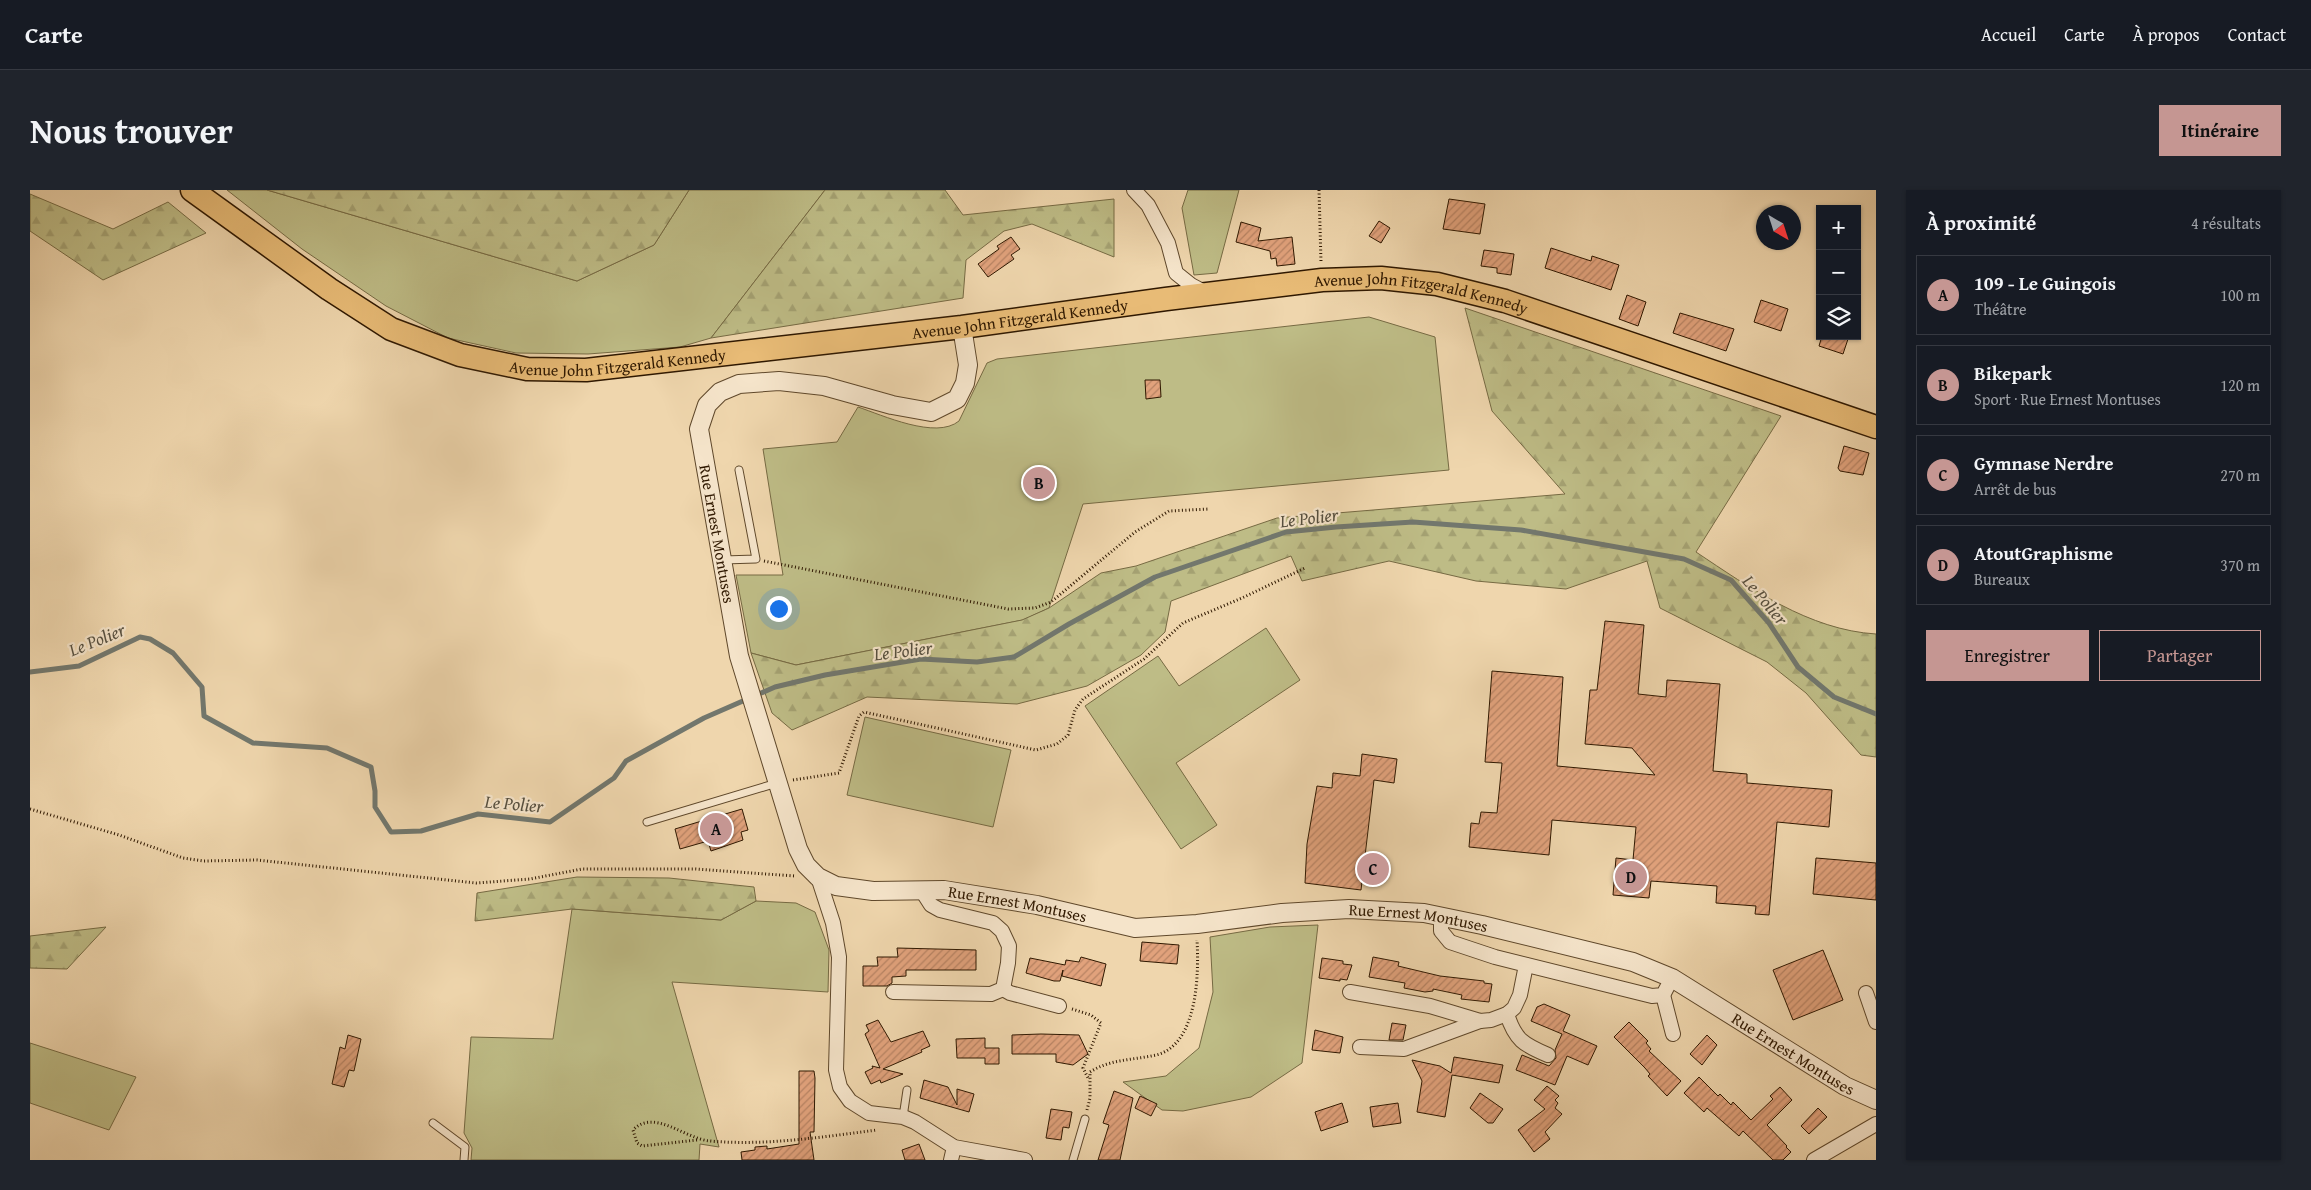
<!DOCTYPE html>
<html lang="fr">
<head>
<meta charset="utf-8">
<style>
	:root { --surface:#171b24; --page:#20242c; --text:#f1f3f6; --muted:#9ea1a6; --line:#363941; --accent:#c59692 }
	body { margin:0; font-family:"Gentium Book Plus",serif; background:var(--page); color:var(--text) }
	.controls { position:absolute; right:15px; top:15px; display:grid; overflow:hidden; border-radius:0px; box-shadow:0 1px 4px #0004 }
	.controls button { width:45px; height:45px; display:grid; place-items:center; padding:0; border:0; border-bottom:1px solid var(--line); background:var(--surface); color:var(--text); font:25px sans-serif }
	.compass { position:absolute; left:1726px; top:15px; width:45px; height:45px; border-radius:50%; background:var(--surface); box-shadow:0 1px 4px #0004; rotate:141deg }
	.you { position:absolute; left:748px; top:418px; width:18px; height:18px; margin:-12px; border:4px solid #fff; border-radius:50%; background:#1a73e8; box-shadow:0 0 0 8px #1a73e833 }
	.badge { display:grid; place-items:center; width:32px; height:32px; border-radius:50%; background:var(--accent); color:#111; font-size:16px; font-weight:700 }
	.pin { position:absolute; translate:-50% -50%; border:2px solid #fff; box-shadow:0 1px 5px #0006 }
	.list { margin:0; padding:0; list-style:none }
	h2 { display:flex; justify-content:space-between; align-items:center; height:65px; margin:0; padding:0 20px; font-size:21px }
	h2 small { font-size:16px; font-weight:400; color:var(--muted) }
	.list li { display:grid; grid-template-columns:32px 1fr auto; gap:15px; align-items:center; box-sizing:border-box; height:80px; margin:0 10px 10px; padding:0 10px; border:1px solid var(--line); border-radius:0px }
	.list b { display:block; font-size:19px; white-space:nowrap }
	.list p { margin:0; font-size:16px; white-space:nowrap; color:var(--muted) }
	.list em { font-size:16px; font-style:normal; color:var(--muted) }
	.actions { display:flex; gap:10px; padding:15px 20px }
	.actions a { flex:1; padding:11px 0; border:1px solid var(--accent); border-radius:0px; text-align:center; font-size:18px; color:var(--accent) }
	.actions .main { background:var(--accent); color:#111 }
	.icon { flex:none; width:28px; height:28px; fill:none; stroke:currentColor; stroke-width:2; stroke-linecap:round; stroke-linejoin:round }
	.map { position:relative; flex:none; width:1846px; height:970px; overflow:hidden; border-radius:0px }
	header { display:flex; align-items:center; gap:30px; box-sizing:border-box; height:70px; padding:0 25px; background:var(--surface); border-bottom:1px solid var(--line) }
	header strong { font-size:24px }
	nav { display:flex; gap:28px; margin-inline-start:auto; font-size:18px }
	.intro { display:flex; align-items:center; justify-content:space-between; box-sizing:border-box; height:120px; padding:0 30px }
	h1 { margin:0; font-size:35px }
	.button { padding:12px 22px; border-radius:0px; background:var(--accent); color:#111; font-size:18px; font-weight:700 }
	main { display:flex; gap:30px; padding:0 30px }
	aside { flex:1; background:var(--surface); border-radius:0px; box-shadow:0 1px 4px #0004 }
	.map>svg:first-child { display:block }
	.green { fill:#bebc86; stroke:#766a43 }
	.forest { fill:url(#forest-firs); stroke:#766a43 }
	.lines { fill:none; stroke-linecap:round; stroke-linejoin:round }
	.stream { stroke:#72776d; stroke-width:5 }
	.building { fill:url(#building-hatch); stroke:#2f1800 }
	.service-casing { stroke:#5f482b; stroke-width:9 }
	.minor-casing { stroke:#5f482b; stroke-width:16 }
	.tertiary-casing { stroke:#5f482b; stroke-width:20 }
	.primary-casing { stroke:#2f1800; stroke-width:25 }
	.path { stroke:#2f1800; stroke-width:3; stroke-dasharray:1 2.5; stroke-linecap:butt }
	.service { stroke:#f5e4ca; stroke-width:7 }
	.minor { stroke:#f5e4ca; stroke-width:14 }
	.tertiary { stroke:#f5e4ca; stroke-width:18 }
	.primary { stroke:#e8bb76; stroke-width:22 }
	.labels { text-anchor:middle; stroke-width:4.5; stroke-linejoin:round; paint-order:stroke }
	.street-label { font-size:16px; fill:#2f1800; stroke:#f5e4ca }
	.water-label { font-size:18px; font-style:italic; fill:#564f3f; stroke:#f5e4ca }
</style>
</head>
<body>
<header>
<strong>Carte</strong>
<nav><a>Accueil</a><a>Carte</a><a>À propos</a><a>Contact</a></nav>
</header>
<div class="intro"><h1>Nous trouver</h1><a class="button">Itinéraire</a></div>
<main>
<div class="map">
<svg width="1846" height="970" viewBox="0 0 1846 970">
	<defs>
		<pattern id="forest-firs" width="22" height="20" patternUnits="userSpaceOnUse" patternTransform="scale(1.25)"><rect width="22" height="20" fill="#bebc86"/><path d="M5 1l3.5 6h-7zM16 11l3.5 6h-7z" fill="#a4a172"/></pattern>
		<pattern id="building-hatch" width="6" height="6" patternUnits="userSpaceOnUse" patternTransform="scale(1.25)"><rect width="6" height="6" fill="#e1a27c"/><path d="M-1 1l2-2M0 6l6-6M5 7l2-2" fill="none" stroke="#b78363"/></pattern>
	</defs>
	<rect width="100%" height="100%" fill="#efd6ad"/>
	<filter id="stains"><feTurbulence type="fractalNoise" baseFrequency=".004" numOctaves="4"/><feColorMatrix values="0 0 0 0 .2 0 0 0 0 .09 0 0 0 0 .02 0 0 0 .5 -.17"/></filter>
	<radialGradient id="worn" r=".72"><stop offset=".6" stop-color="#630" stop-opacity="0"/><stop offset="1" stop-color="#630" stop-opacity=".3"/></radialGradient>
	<g class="green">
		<polygon points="197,0 237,0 547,91 624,55 659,0 795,0 681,148 650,157 558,164 486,163 418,148 356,116 272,59"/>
		<polygon points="1158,0 1209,0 1187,83 1164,85 1152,18"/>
		<path d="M1339,127l66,20 14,133 -366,34 -34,104 -26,12 -227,45 -45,-12 -15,-78h47l-20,-126 74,-7 21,-35c24,8 78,33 101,14l28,-58 10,-4z"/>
		<polygon points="1236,438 1270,490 1146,573 1187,635 1151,659 1055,516 1128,466 1149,496"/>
		<polygon points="835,527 981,560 963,637 817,605"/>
		<polygon points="726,711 766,713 785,722 799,760 798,802 642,792 689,957 670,954 669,970 441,970 442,958 434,943 441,847 523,849 542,719 691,730"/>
		<polygon points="1288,735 1272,873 1221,907 1153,921 1132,920 1093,892 1136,886 1169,858 1183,802 1180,747 1240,737"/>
		<polygon points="0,853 106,887 79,940 0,913"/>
	</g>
	<g class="forest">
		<polygon points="237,0 659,0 624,55 547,91"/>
		<polygon points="795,0 915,0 933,25 1084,9 1084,67 1002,34 974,41 936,70 933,108 681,148"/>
		<polygon points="0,4 83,39 138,12 176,43 73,90 0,41"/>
		<path d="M1435,118l316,108 -85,136c54,36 113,78 180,82v123l-15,-2 -55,-62 -39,-31 -107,-54 -13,-47 -81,28 -90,-8 -87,-20 -87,20 -11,-25 -120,45 -6,31 -24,23 -54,31 -70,18 -150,-7 -75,33 -20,-17 -21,-60 45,12 226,-45 27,-12 52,-35 35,-7 141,-48 288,-24 -73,-83z"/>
		<polygon points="547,687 639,688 724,697 726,711 691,730 542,719 445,731 447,703"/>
		<polygon points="76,737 37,779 0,778 0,746"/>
	</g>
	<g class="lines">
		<polyline class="stream" points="0,482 49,476 110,447 120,449 143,463 172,497 174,526 223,553 297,558 341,577 345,601 345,617 361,642 391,641 448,624 520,632 584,588 596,571 674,528 745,497 795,485 891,469 947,472 984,467 1039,434 1125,387 1256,342 1306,337 1383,332 1491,340 1654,369 1701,390 1739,433 1768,477 1804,507 1846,524"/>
	</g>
	<g class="building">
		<polygon points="1419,9 1455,14 1450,44 1413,39"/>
		<polygon points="1349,31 1360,38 1351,53 1339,46"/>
		<polygon points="1211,32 1231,38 1228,51 1262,47 1265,74 1247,76 1246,68 1241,69 1240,61 1206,52"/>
		<polygon points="981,47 990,59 981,65 984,69 958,87 948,74 969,59 967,56"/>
		<polygon points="1521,58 1561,71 1562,66 1589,75 1581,100 1515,78"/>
		<polygon points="1454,60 1484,64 1481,85 1467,83 1467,78 1451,76"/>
		<polygon points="1597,105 1616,112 1608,136 1589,129"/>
		<polygon points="1731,110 1758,119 1751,141 1724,132"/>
		<polygon points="1650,123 1704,139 1696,161 1643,143"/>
		<polygon points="1792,146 1819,146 1813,164 1789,156"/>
		<polygon points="1115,190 1130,190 1131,207 1116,209"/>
		<polygon points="1814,256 1839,263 1833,285 1810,281 1808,278"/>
		<polygon points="1575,431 1614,435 1608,504 1636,507 1637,490 1690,494 1683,581 1717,584 1717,593 1802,600 1799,637 1747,632 1739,725 1725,724 1726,716 1686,713 1687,696 1621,691 1619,708 1583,705 1586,668 1603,670 1606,637 1522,630 1519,665 1439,657 1441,633 1449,634 1451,622 1467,623 1472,573 1455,572 1462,481 1533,487 1527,576 1625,585 1602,558 1555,554 1560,500 1567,500"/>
		<polygon points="1332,564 1367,569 1364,593 1344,590 1331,700 1275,693 1277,654 1287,596 1302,598 1303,583 1330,586"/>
		<polygon points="712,619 718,640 711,642 713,650 681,661 678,651 650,659 645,639"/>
		<polygon points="1786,668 1846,673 1846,710 1783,704"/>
		<polygon points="1112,752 1149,755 1147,774 1110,771"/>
		<polygon points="867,758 946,760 946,780 876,780 876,786 862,787 862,793 857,796 833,796 833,776 848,776 847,767 868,767"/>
		<polygon points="1793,760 1813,810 1763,830 1743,780"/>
		<polygon points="1051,767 1076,774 1071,796 1032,786 1033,780 1030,791 1024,791 996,783 1000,768 1035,775 1036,770 1049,772"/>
		<polygon points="1343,767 1369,772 1368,776 1410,786 1454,791 1454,793 1462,794 1459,812 1431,809 1432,805 1403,799 1403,801 1395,802 1374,798 1375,793 1339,787"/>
		<polygon points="1292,768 1313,771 1313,774 1322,775 1317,790 1310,789 1310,791 1289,788"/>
		<polygon points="1514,814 1540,825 1533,841 1567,856 1558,875 1537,866 1525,895 1486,880 1492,865 1519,876 1526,868 1525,860 1532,844 1501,831 1507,817"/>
		<polygon points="848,830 861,852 893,841 900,856 891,860 892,862 853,879 873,884 851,893 850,890 841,894 835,882 843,878 842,876 850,878 835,844 839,841 836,835"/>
		<polygon points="1599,832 1618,851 1616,853 1621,859 1619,861 1651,891 1637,906 1618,886 1620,884 1615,878 1584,847"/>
		<polygon points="1362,833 1376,835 1373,850 1359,850"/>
		<polygon points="1285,840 1313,847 1310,863 1282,860"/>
		<polygon points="1011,844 1049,845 1058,864 1043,875 1026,872 1026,864 982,864 982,845"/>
		<polygon points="318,845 331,849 324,881 319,880 314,897 302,894 310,857 315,859"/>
		<polygon points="1677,845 1687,855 1672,875 1660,864"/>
		<polygon points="955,848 955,858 969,858 969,874 955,874 955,868 927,868 926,849"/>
		<polygon points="1424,867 1473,875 1469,893 1422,885 1415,927 1387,922 1392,891 1382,870 1410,876 1421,883"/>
		<polygon points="769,881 784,881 785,888 784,942 780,942 784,970 712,970 711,962 725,960 725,957 737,956 737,959 769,954"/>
		<polygon points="1669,887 1688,906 1690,904 1701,915 1703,912 1721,930 1743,909 1740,906 1750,897 1762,910 1737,935 1757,956 1756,957 1761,962 1753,970 1743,970 1713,941 1709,946 1677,918 1674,922 1654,903"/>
		<polygon points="894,890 918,897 927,915 927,899 944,904 939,922 890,908"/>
		<polygon points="1517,896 1529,906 1525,910 1528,913 1525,918 1532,924 1515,942 1520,949 1504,962 1488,940 1515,919 1504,910"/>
		<polygon points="1084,901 1103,908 1090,970 1068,970 1079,935 1073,933"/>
		<polygon points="1450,903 1473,919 1463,933 1458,933 1440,918"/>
		<polygon points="1110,906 1127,914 1121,926 1105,918"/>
		<polygon points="1312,913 1318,932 1291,941 1285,922"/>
		<polygon points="1368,913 1371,933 1343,937 1340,917"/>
		<polygon points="1788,918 1797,927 1779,944 1771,936"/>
		<polygon points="1021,919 1042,922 1039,938 1033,937 1031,950 1016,948"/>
		<polygon points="889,954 895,970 875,970 872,960"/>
	</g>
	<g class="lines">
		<defs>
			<g id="service">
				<polyline points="693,370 726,369 709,280"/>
				<polyline points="617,632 747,593"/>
				<polyline points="873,927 877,900"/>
				<polyline points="403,933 435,957 434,970"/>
				<polyline points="1043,970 1055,929"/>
			</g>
			<g id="minor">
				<polyline points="1104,0 1118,15 1138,53 1146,83 1161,95 1176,103"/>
				<polyline points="788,687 803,733 809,767 806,880 810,897 820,911 839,923 873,927 885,932 924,957 995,970"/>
				<polyline points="1411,727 1411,741 1420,752 1465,767 1622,806 1633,805 1642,788"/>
				<polyline points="973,799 980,803 1029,816"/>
				<polyline points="863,802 961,804 973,799 978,773 979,756 972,741 963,733 910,720 901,715 892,701"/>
				<polyline points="1320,802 1400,816 1450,831 1461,830 1477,824 1484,818 1490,805 1496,775"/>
				<polyline points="1836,803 1846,832"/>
				<polyline points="1633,805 1643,844"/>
				<path d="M1477,824c8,26 17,31 41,41"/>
				<polyline points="1330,857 1374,859 1450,831"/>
				<polyline points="921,970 924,957"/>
				<polyline points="1784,970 1846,934"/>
			</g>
			<g id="tertiary">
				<path id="s1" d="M932,137l6,38 -3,18 -8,16 -26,13 -39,-7 -68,-19 -45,-5 -40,3 -19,8 -13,13 -8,24 40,227 59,193 8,16 12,12 18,9 37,5 71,-1 93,15 98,23 62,-4 85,-11 67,-4 75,4 58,12 151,37 39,16 173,108 31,14"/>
			</g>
			<g id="primary">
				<path id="s2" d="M162,0l137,99 62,40 69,26 67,14 59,1 376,-43 204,-28 156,-19 59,-2 56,6 68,17 371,126"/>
			</g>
		</defs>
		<use href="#service" class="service-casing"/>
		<use href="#minor" class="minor-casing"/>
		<use href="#tertiary" class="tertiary-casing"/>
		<use href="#primary" class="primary-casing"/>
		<g class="path">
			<polyline points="1289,0 1291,72"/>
			<polyline points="734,371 978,419 1005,418 1021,412 1105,342 1139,321 1179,319"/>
			<polyline points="763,590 809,583 829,526 834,522 1006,560 1027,554 1038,545 1045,520 1053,509 1114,469 1153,433 1212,408 1275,378"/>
			<polyline points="0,619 89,645 153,668 174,671 227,670 446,693 500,689 552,679 666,679 765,686"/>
			<polyline points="1042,819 1061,825 1071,833 1053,878 1059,890"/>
			<path d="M1057,920l3,-12v-26c20,-13 44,-12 66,-17 42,-10 43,-82 41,-115"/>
			<path d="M667,950l-55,6 -5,-3 -4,-13c21,-22 52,9 77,11 55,5 112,-4 167,-11"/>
		</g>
		<use href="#service" class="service"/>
		<use href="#minor" class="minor"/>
		<use href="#tertiary" class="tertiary"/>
		<use href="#primary" class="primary"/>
	</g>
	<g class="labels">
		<g class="street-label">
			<text dy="6" stroke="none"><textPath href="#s2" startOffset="1286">Avenue John Fitzgerald Kennedy</textPath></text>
			<text dy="6" stroke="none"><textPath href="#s2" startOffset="881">Avenue John Fitzgerald Kennedy</textPath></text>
			<text dy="6" stroke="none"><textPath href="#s2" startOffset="476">Avenue John Fitzgerald Kennedy</textPath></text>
			<text dy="6" stroke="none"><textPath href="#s1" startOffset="470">Rue Ernest Montuses</textPath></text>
			<text dy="6" stroke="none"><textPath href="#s1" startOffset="1034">Rue Ernest Montuses</textPath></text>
			<text dy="6" stroke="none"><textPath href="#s1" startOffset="1439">Rue Ernest Montuses</textPath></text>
			<text dy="6" stroke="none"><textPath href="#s1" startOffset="1844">Rue Ernest Montuses</textPath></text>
		</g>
		<g class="water-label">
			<text transform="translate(1279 328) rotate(-7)" y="6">Le Polier</text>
			<text transform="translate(1735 410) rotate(50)" y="6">Le Polier</text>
			<text transform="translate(67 450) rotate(-22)" y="6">Le Polier</text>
			<text transform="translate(873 461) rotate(-7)" y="6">Le Polier</text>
			<text transform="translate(484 614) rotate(5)" y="6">Le Polier</text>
		</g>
	</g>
	<rect width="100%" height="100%" filter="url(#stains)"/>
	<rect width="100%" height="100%" fill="url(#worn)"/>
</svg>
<div class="controls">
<button>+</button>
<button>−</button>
<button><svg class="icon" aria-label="layers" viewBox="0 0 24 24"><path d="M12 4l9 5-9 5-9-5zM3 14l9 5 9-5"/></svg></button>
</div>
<svg class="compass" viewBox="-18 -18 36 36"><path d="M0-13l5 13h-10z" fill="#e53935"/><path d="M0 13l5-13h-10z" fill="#9ea1a6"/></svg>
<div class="you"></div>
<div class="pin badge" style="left:686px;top:639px">A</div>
<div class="pin badge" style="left:1009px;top:293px">B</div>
<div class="pin badge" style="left:1343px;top:679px">C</div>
<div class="pin badge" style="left:1601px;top:687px">D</div>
</div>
<aside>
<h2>À proximité<small>4 résultats</small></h2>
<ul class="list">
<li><span class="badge">A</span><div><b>109 - Le Guingois</b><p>Théâtre</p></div><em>100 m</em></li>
<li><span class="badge">B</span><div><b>Bikepark</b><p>Sport · Rue Ernest Montuses</p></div><em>120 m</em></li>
<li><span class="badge">C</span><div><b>Gymnase Nerdre</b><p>Arrêt de bus</p></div><em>270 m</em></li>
<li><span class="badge">D</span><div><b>AtoutGraphisme</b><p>Bureaux</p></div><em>370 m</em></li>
</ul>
<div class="actions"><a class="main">Enregistrer</a><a>Partager</a></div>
</aside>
</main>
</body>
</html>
